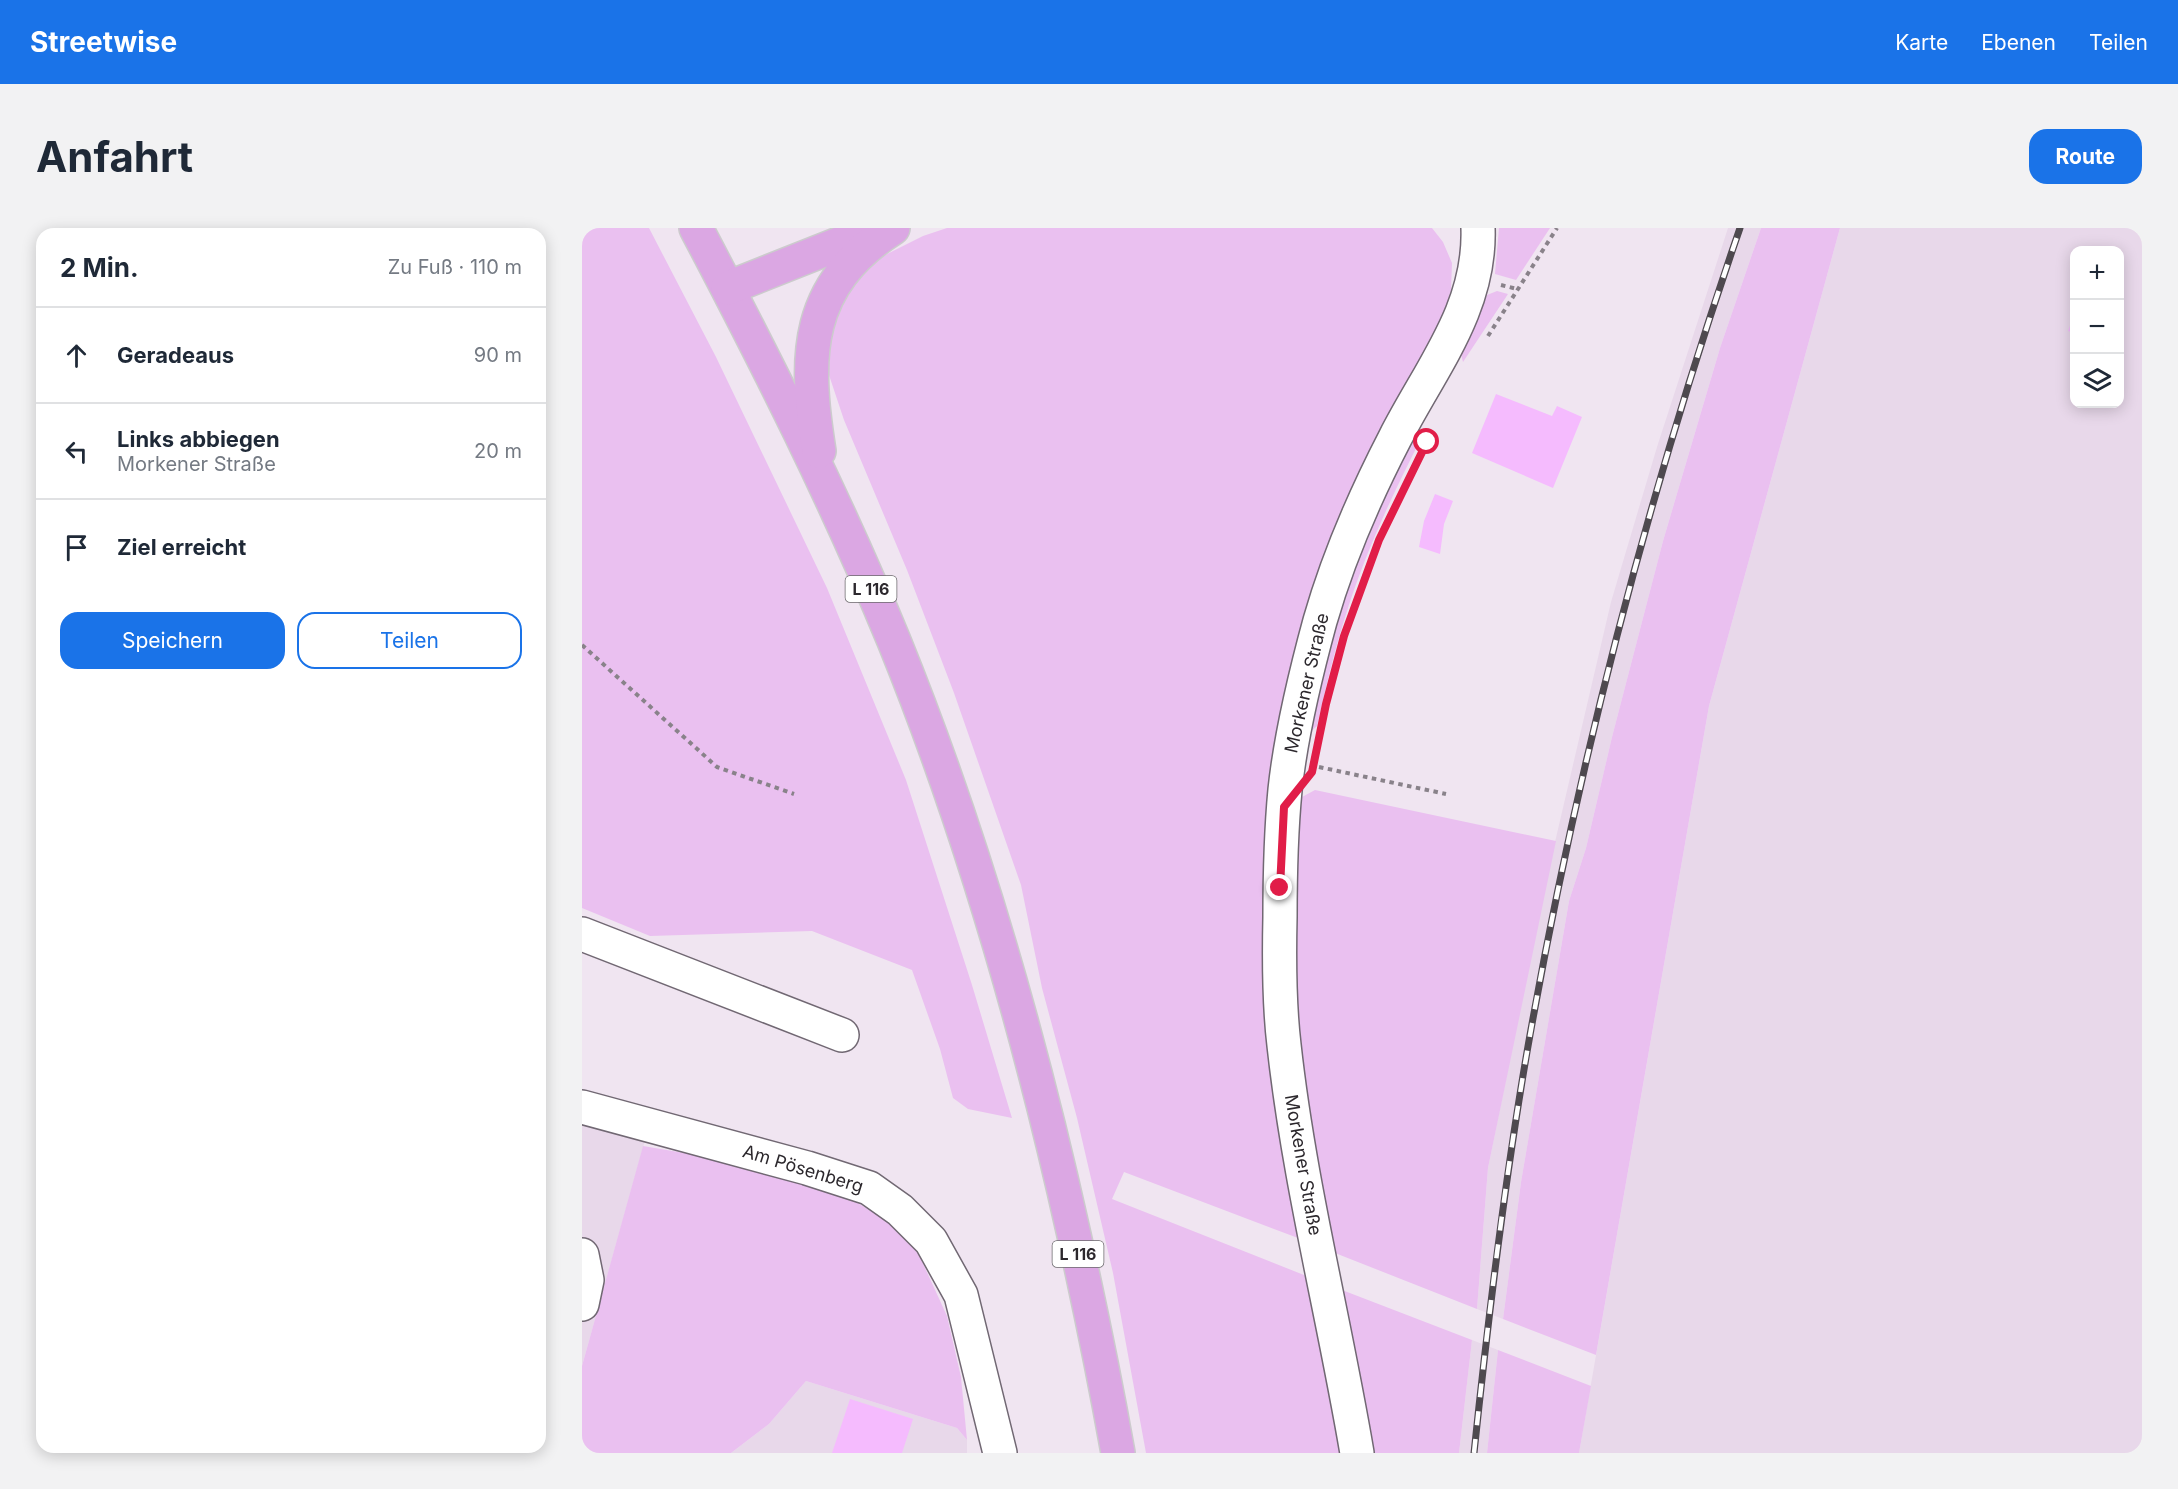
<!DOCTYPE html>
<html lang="de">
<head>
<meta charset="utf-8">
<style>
	:root { --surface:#fff; --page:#f2f2f3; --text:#1f2937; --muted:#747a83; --line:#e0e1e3; --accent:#1a73e8 }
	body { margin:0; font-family:Inter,sans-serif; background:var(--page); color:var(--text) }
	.controls { position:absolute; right:18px; top:18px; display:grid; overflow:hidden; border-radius:12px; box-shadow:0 3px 15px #0003 }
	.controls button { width:54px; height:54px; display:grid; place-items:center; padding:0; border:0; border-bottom:2px solid var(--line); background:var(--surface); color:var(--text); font:30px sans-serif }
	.stop { position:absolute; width:18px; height:18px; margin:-14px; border:4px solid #e11d48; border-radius:50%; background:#fff }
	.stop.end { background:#e11d48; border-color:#fff; box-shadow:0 2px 6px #0008 }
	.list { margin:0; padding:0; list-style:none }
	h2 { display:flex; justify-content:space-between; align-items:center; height:78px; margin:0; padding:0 24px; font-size:26px }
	h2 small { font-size:20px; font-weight:400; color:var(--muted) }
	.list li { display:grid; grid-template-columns:39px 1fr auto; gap:18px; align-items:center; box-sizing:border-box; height:96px; padding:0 24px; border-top:2px solid var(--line) }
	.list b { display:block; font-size:22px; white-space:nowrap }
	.list p { margin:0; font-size:20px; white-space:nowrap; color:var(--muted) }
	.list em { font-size:20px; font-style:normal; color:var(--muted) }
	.actions { display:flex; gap:12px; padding:18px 24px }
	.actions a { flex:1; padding:14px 0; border:2px solid var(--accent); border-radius:18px; text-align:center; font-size:21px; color:var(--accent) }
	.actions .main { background:var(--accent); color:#fff }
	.icon { flex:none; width:33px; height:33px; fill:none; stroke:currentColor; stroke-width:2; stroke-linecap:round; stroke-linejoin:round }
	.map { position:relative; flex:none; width:1560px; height:1225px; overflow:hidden; border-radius:18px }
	header { display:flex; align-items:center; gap:36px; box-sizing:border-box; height:84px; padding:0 30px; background:var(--accent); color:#fff }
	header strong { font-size:28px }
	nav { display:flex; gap:33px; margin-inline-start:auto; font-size:21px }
	.intro { display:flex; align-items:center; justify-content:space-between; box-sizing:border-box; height:144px; padding:0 36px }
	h1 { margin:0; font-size:42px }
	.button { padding:15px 27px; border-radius:18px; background:var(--accent); color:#fff; font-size:21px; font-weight:700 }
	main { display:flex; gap:36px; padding:0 36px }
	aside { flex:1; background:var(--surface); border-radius:18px; box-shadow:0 3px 15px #0003 }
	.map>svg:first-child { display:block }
	.built { fill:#e8d8ea; fill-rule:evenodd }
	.green { fill:#eac0f0 }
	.building { fill:#f5bbfe }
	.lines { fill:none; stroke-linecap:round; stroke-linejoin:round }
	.minor-casing { stroke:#716873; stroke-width:36 }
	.major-casing { stroke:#cccbcd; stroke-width:36 }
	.path { stroke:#89828a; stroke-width:4; stroke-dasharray:4.5 4.5; stroke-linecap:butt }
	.minor { stroke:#fff; stroke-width:33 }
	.major { stroke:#dba7e3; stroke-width:33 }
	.rail-casing { stroke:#4e494f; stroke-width:7 }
	.rail { stroke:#fff; stroke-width:4.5; stroke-dasharray:14; stroke-linecap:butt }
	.route { stroke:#e11d48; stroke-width:8 }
	.labels { text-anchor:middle; stroke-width:5; stroke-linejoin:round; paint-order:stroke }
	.shield { fill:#fff; stroke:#6b686c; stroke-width:1.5 }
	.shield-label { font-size:16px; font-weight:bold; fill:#2c282d }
	.street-label { font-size:18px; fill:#2c282d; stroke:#fff }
</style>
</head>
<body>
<header>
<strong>Streetwise</strong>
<nav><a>Karte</a><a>Ebenen</a><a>Teilen</a></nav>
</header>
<div class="intro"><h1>Anfahrt</h1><a class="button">Route</a></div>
<main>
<aside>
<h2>2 Min.<small>Zu Fuß · 110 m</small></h2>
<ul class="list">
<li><svg class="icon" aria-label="ahead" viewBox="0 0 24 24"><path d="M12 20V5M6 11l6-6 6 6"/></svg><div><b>Geradeaus</b></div><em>90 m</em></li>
<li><svg class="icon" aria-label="left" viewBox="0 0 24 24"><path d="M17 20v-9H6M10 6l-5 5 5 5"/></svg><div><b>Links abbiegen</b><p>Morkener Straße</p></div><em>20 m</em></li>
<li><svg class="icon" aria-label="arrive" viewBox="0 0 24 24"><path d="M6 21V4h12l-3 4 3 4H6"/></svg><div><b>Ziel erreicht</b></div></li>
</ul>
<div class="actions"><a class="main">Speichern</a><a>Teilen</a></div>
</aside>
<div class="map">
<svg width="1560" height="1225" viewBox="0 0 1560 1225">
	<rect width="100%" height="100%" fill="#f0e5f1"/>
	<g class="built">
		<polygon points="1146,0 1179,0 1138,120 1081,313 1030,509 1004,620 987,673 939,954 921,1091 895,1081 906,940 966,644 1029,374 1075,219"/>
		<path d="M1258,0h302v1225h-563l130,-747zM1492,22h46v154h-46z"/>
		<polygon points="0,879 67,898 0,1138"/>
		<polygon points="890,1112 916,1122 905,1225 877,1225"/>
		<polygon points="224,1153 375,1200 385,1212 385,1225 149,1225 187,1196"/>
	</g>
	<g class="green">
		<polygon points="0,0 67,0 134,129 245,360 324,552 390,757 430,890 386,881 371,870 358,821 330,742 230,703 68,708 0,680"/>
		<polygon points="365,0 850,0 861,14 870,35 869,62 861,91 806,187 747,316 727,376 701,468 691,531 682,738 688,846 716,1010 542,944 530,971 722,1047 725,1052 755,1195 760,1225 564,1225 531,1045 495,890 460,760 439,657 372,465 325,342 262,192 247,147 244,125 258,73 277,47 301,28 341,8"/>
		<polygon points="917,0 968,0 934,52 913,46"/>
		<polygon points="1179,0 1258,0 1127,478 1014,1127 921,1091 939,954 987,673 1004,620 1030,509 1081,313 1138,120"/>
		<polygon points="915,63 926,66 881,134 879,126 891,103 905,67"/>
		<path d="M836,203h7c-30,58 -58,117 -78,180 -12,37 -21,76 -30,115l-8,7c20,-105 59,-209 109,-302z"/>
		<path d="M733,562l241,51 -68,327 -11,141 -142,-56c-12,-64 -25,-128 -33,-193 -12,-86 -9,-177 0,-263z"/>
		<polygon points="61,918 126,929 258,964 328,1007 365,1088 379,1149 385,1212 375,1200 224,1153 187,1196 149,1225 0,1225 0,1138"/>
		<polygon points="760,1062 890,1112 877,1225 791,1225"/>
		<polygon points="916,1122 1009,1158 997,1225 905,1225"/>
	</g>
	<g class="building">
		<polygon points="1492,87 1492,105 1486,103"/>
		<polygon points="914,166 970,188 975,178 1000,189 971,260 890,225"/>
		<polygon points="853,266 871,273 862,296 858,326 837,319 842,293"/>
		<polygon points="268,1171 331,1191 320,1225 250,1225"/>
	</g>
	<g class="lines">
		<defs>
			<g id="minor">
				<polyline points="0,706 260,807"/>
				<polyline points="0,879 225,940 287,960 318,982 349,1013 379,1067 418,1225"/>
				<polyline points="0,1027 5,1052 0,1076"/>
				<path d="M775,1225c-23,-136 -58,-271 -73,-408 -5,-42 -5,-85 -4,-128 0,-42 1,-85 5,-127 6,-57 20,-114 35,-169 18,-63 45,-125 75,-183 35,-69 86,-129 83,-210"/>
			</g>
			<g id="major">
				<path d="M114,0c71,135 140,272 198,413 78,192 135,391 180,594 16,72 31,145 44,218"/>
				<polyline points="146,60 297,0"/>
				<path d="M237,223c-15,-95 -15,-166 74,-223"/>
			</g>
		</defs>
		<use href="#minor" class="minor-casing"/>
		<use href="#major" class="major-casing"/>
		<g class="path">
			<polyline points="919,57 935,61"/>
			<polyline points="906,108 975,0"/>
			<polyline points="0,417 135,539 212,566"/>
			<polyline points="737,539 864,566"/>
		</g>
		<use href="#minor" class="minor"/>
		<use href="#major" class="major"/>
		<defs>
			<path id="rail" d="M892,1225c14,-134 30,-268 53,-401 49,-280 120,-555 213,-824"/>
		</defs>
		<use href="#rail" class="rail-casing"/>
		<use href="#rail" class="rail"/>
	</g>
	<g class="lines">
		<polyline class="route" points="698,660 702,579 730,544 744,476 762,408 797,312 845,214"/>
	</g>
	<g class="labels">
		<g class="shield">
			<rect x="263.5" y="348" width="51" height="26" rx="4.5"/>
			<rect x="470.5" y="1013" width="51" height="26" rx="4.5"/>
		</g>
		<g class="shield-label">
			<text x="289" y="367">L 116</text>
			<text x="496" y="1032">L 116</text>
		</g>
		<g class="street-label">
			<text transform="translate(725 455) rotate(-77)" y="6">Morkener Straße</text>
			<text transform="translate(721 937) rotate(80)" y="6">Morkener Straße</text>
			<text transform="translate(221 941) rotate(17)" y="6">Am Pösenberg</text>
		</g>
	</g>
</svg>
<div class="controls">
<button>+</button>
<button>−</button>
<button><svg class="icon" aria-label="layers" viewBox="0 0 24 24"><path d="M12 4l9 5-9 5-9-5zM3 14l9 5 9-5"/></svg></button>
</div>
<div class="stop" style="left:845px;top:214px"></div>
<div class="stop end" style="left:698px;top:660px"></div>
</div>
</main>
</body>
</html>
